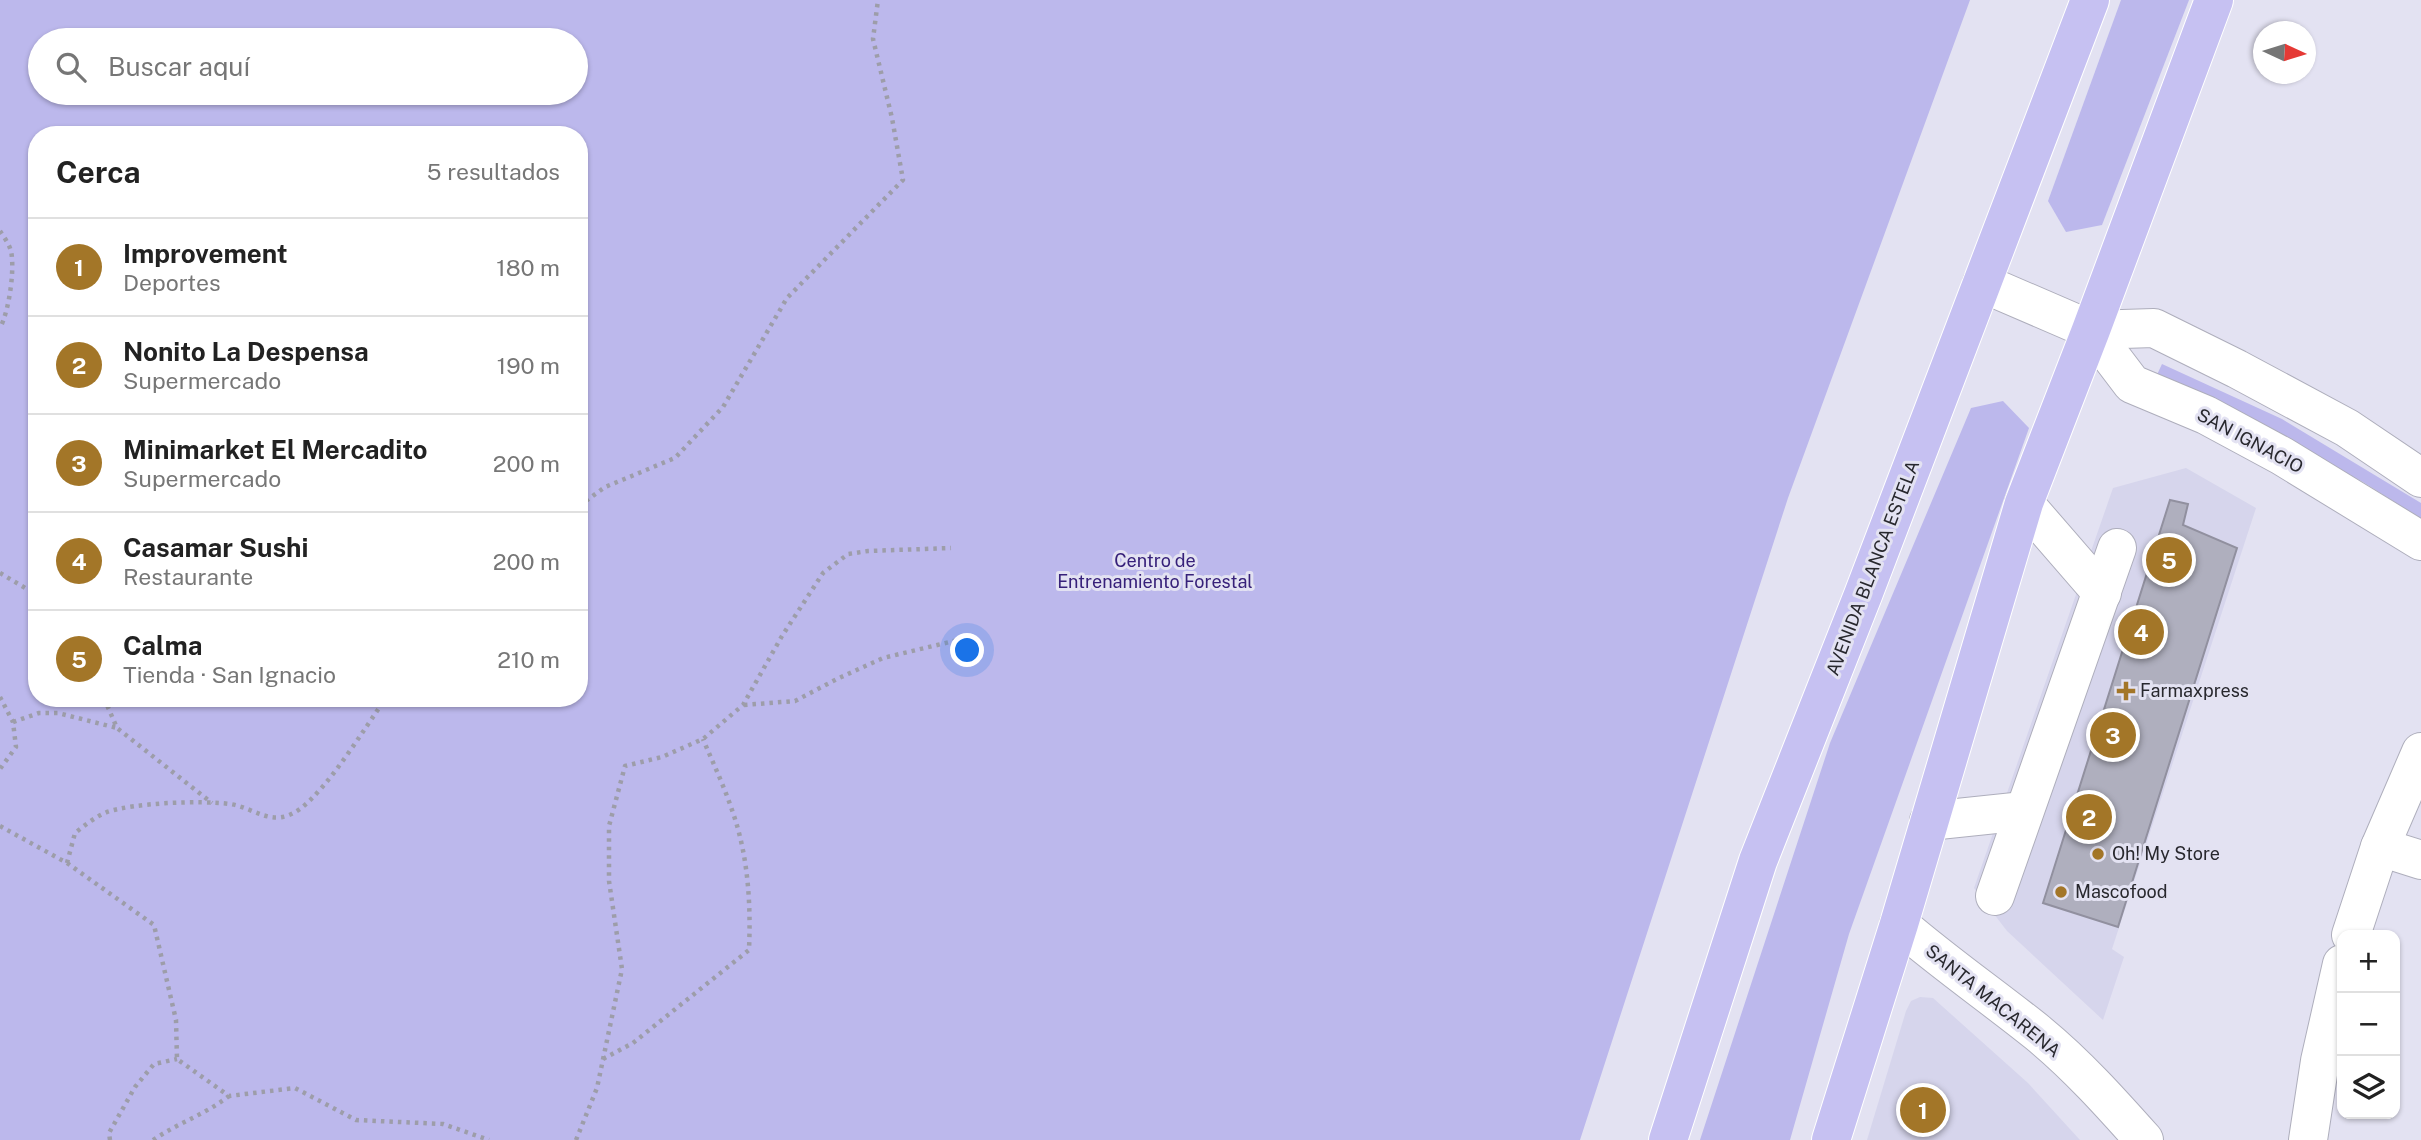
<!DOCTYPE html>
<html lang="es">
<head>
<meta charset="utf-8">
<style>
	:root { --surface:#fff; --page:#f2f2f2; --text:#222; --muted:#767676; --line:#e0e0e0; --accent:#a37628 }
	body { margin:0; font-family:"Public Sans",sans-serif; background:var(--page); color:var(--text) }
	.controls { position:absolute; right:21px; bottom:21px; display:grid; overflow:hidden; border-radius:14px; box-shadow:0 2px 5px #0004 }
	.controls button { width:63px; height:63px; display:grid; place-items:center; padding:0; border:0; border-bottom:2px solid var(--line); background:var(--surface); color:var(--text); font:35px sans-serif }
	.compass { position:absolute; left:2253px; top:21px; width:63px; height:63px; border-radius:50%; background:var(--surface); box-shadow:0 2px 5px #0004; rotate:94deg }
	.you { position:absolute; left:968px; top:651px; width:24px; height:24px; margin:-18px; border:5px solid #fff; border-radius:50%; background:#1a73e8; box-shadow:0 0 0 10px #1a73e833 }
	.badge { display:grid; place-items:center; width:46px; height:46px; border-radius:50%; background:var(--accent); color:#fff; font-size:23px; font-weight:700 }
	.pin { position:absolute; translate:-50% -50%; border:4px solid #fff; box-shadow:0 2px 7px #0006 }
	.list { margin:0; padding:0; list-style:none }
	h2 { display:flex; justify-content:space-between; align-items:center; height:91px; margin:0; padding:0 28px; font-size:30px }
	h2 small { font-size:23px; font-weight:400; color:var(--muted) }
	.list li { display:grid; grid-template-columns:46px 1fr auto; gap:21px; align-items:center; box-sizing:border-box; height:98px; padding:0 28px; border-top:2px solid var(--line) }
	.list b { display:block; font-size:26px; white-space:nowrap }
	.list p { margin:0; font-size:23px; white-space:nowrap; color:var(--muted) }
	.list em { font-size:23px; font-style:normal; color:var(--muted) }
	.icon { flex:none; width:38px; height:38px; fill:none; stroke:currentColor; stroke-width:2; stroke-linecap:round; stroke-linejoin:round }
	.map { position:relative; flex:none; width:2421px; height:1140px; overflow:hidden }
	.search { position:absolute; background:var(--surface); box-shadow:0 2px 5px #0004; left:28px; top:28px; width:560px; height:77px; display:flex; align-items:center; gap:18px; box-sizing:border-box; padding:0 24px; border-radius:38px; color:var(--muted); font-size:26px }
	.panel { position:absolute; background:var(--surface); box-shadow:0 2px 5px #0004; left:28px; top:126px; width:560px; height:581px; border-radius:28px }
	.map>svg:first-child { display:block }
	.built { fill:#d6d5ec }
	.green { fill:#bcb8ec; fill-rule:evenodd }
	.building { fill:#afafbe; stroke:#91909f; stroke-width:2 }
	.lines { fill:none; stroke-linecap:round; stroke-linejoin:round }
	.minor-casing { stroke:#aeaebc; stroke-width:40 }
	.major-casing { stroke:#fff; stroke-width:40 }
	.path { stroke:#9d9da9; stroke-width:4.5; stroke-dasharray:3.5 5; stroke-linecap:butt }
	.minor { stroke:#fff; stroke-width:38 }
	.major { stroke:#c6c1f2; stroke-width:38 }
	.poi-dot { fill:#a37628; stroke:#e3e2f2; stroke-width:2.5 }
	.labels { text-anchor:middle; stroke-width:6; stroke-linejoin:round; paint-order:stroke }
	.street-label { font-size:18px; fill:#28282e; stroke:#e3e2f2 }
	.park-label { font-size:18px; fill:#37217a; stroke:#e3e2f2 }
	.poi-label { font-size:18px; fill:#28282e; stroke:#e3e2f2; text-anchor:start }
</style>
</head>
<body>
<div class="map">
<svg width="2421" height="1140" viewBox="0 0 2421 1140">
	<rect width="100%" height="100%" fill="#e3e2f2"/>
	<g class="built">
		<polygon points="2186,468 2256,508 2112,949 2124,957 2103,1020 2007,931 1974,888 2113,488"/>
		<polygon points="1920,997 1933,998 2028,1083 2080,1140 1867,1140 1906,1011 1911,1001"/>
	</g>
	<g class="green">
		<path d="M0,0h1970l-182,498 -208,642h-1580zM576,40v53h-536v-53zM37,135h542v563h-542z"/>
		<polygon points="2121,0 2189,0 2102,225 2066,232 2048,201"/>
		<polygon points="2162,364 2282,419 2421,503 2421,519 2363,482 2322,460 2155,379"/>
		<polygon points="2003,401 2029,428 1849,934 1790,1140 1700,1140 1830,743 1971,408"/>
	</g>
	<polygon class="building" points="2170,500 2188,504 2183,525 2237,548 2118,927 2043,903"/>
	<g class="lines">
		<defs>
			<g id="minor">
				<polyline points="1982,283 2091,330 2154,328 2237,369 2347,428 2421,478"/>
				<polyline points="2091,330 2132,384 2206,415 2282,456 2421,541"/>
				<polyline points="2024,503 2102,593"/>
				<polyline points="1929,821 2024,811"/>
				<polyline points="2380,847 2421,860"/>
				<polyline points="1995,896 2117,548"/>
				<path d="M1899,924c45,39 93,72 139,109 39,32 73,70 106,107"/>
				<polyline points="2351,935 2380,847 2421,752"/>
				<polyline points="2308,1140 2320,1061 2342,964"/>
			</g>
			<g id="major">
				<polyline points="1668,1140 1758,861 1863,595 2090,0"/>
				<polyline points="1831,1140 1899,924 2024,503 2091,330 2214,0"/>
			</g>
		</defs>
		<use href="#minor" class="minor-casing"/>
		<use href="#major" class="major-casing"/>
		<g class="path">
			<path d="M0,231c4,6 9,13 11,20 4,19 -2,60 -11,77"/>
			<polyline points="579,506 605,487 675,458 723,407 787,298 903,180 892,118 873,39 878,0"/>
			<polyline points="0,573 37,595"/>
			<polyline points="0,697 13,722 16,747 0,769"/>
			<polyline points="104,698 117,728 212,803"/>
			<polyline points="744,705 795,701 837,679 883,658 958,640"/>
			<polyline points="13,722 39,713 58,713 117,728"/>
			<polyline points="0,826 67,863 154,925 176,1020 177,1059 229,1096 295,1088 356,1120 443,1124 489,1140"/>
			<path d="M67,863l8,-30c10,-8 20,-16 32,-21 26,-9 94,-12 123,-8 26,4 42,25 70,5 29,-22 64,-80 86,-111"/>
			<path d="M603,1059l30,-16 116,-93c2,-48 -1,-95 -17,-140 -8,-24 -19,-47 -29,-71"/>
			<polyline points="110,1140 109,1133 135,1087 154,1064 177,1059"/>
			<path d="M153,1140c25,-17 51,-25 76,-44"/>
			<polyline points="576,1140 597,1088 622,969 609,881 609,826 625,766 662,757 703,739 743,705 782,636 823,573 848,554 868,551 951,548"/>
		</g>
		<use href="#minor" class="minor"/>
		<use href="#major" class="major"/>
	</g>
	<g class="poi-dot">
		<path d="M2122.5 680.5h7v7h7v7h-7v7h-7v-7h-7v-7h7z"/>
		<circle cx="2098" cy="854" r="7"/>
		<circle cx="2061" cy="892" r="7"/>
	</g>
	<g class="labels">
		<g class="street-label">
			<text transform="translate(2250 441) rotate(28)" y="6">SAN IGNACIO</text>
			<text transform="translate(1873 568) rotate(-69)" y="6">AVENIDA BLANCA ESTELA</text>
			<text transform="translate(1993 1001) rotate(39)" y="6">SANTA MACARENA</text>
		</g>
		<g class="park-label">
			<text x="1155" y="567">Centro de<tspan x="1155" dy="21">Entrenamiento Forestal</tspan></text>
		</g>
		<g class="poi-label">
			<text x="2140" y="697">Farmaxpress</text>
			<text x="2112" y="860">Oh! My Store</text>
			<text x="2075" y="898">Mascofood</text>
		</g>
	</g>
</svg>
<div class="controls">
<button>+</button>
<button>−</button>
<button><svg class="icon" aria-label="layers" viewBox="0 0 24 24"><path d="M12 4l9 5-9 5-9-5zM3 14l9 5 9-5"/></svg></button>
</div>
<svg class="compass" viewBox="-18 -18 36 36"><path d="M0-13l5 13h-10z" fill="#e53935"/><path d="M0 13l5-13h-10z" fill="#767676"/></svg>
<div class="you"></div>
<div class="pin badge" style="left:1923px;top:1110px">1</div>
<div class="pin badge" style="left:2089px;top:817px">2</div>
<div class="pin badge" style="left:2113px;top:735px">3</div>
<div class="pin badge" style="left:2141px;top:632px">4</div>
<div class="pin badge" style="left:2169px;top:560px">5</div>
<div class="search"><svg class="icon" aria-label="search" viewBox="0 0 24 24"><circle cx="10" cy="10" r="6"/><path d="M15 15l6 6"/></svg>Buscar aquí</div>
<section class="panel">
<h2>Cerca<small>5 resultados</small></h2>
<ul class="list">
<li><span class="badge">1</span><div><b>Improvement</b><p>Deportes</p></div><em>180 m</em></li>
<li><span class="badge">2</span><div><b>Nonito La Despensa</b><p>Supermercado</p></div><em>190 m</em></li>
<li><span class="badge">3</span><div><b>Minimarket El Mercadito</b><p>Supermercado</p></div><em>200 m</em></li>
<li><span class="badge">4</span><div><b>Casamar Sushi</b><p>Restaurante</p></div><em>200 m</em></li>
<li><span class="badge">5</span><div><b>Calma</b><p>Tienda · San Ignacio</p></div><em>210 m</em></li>
</ul>
</section>
</div>
</body>
</html>
